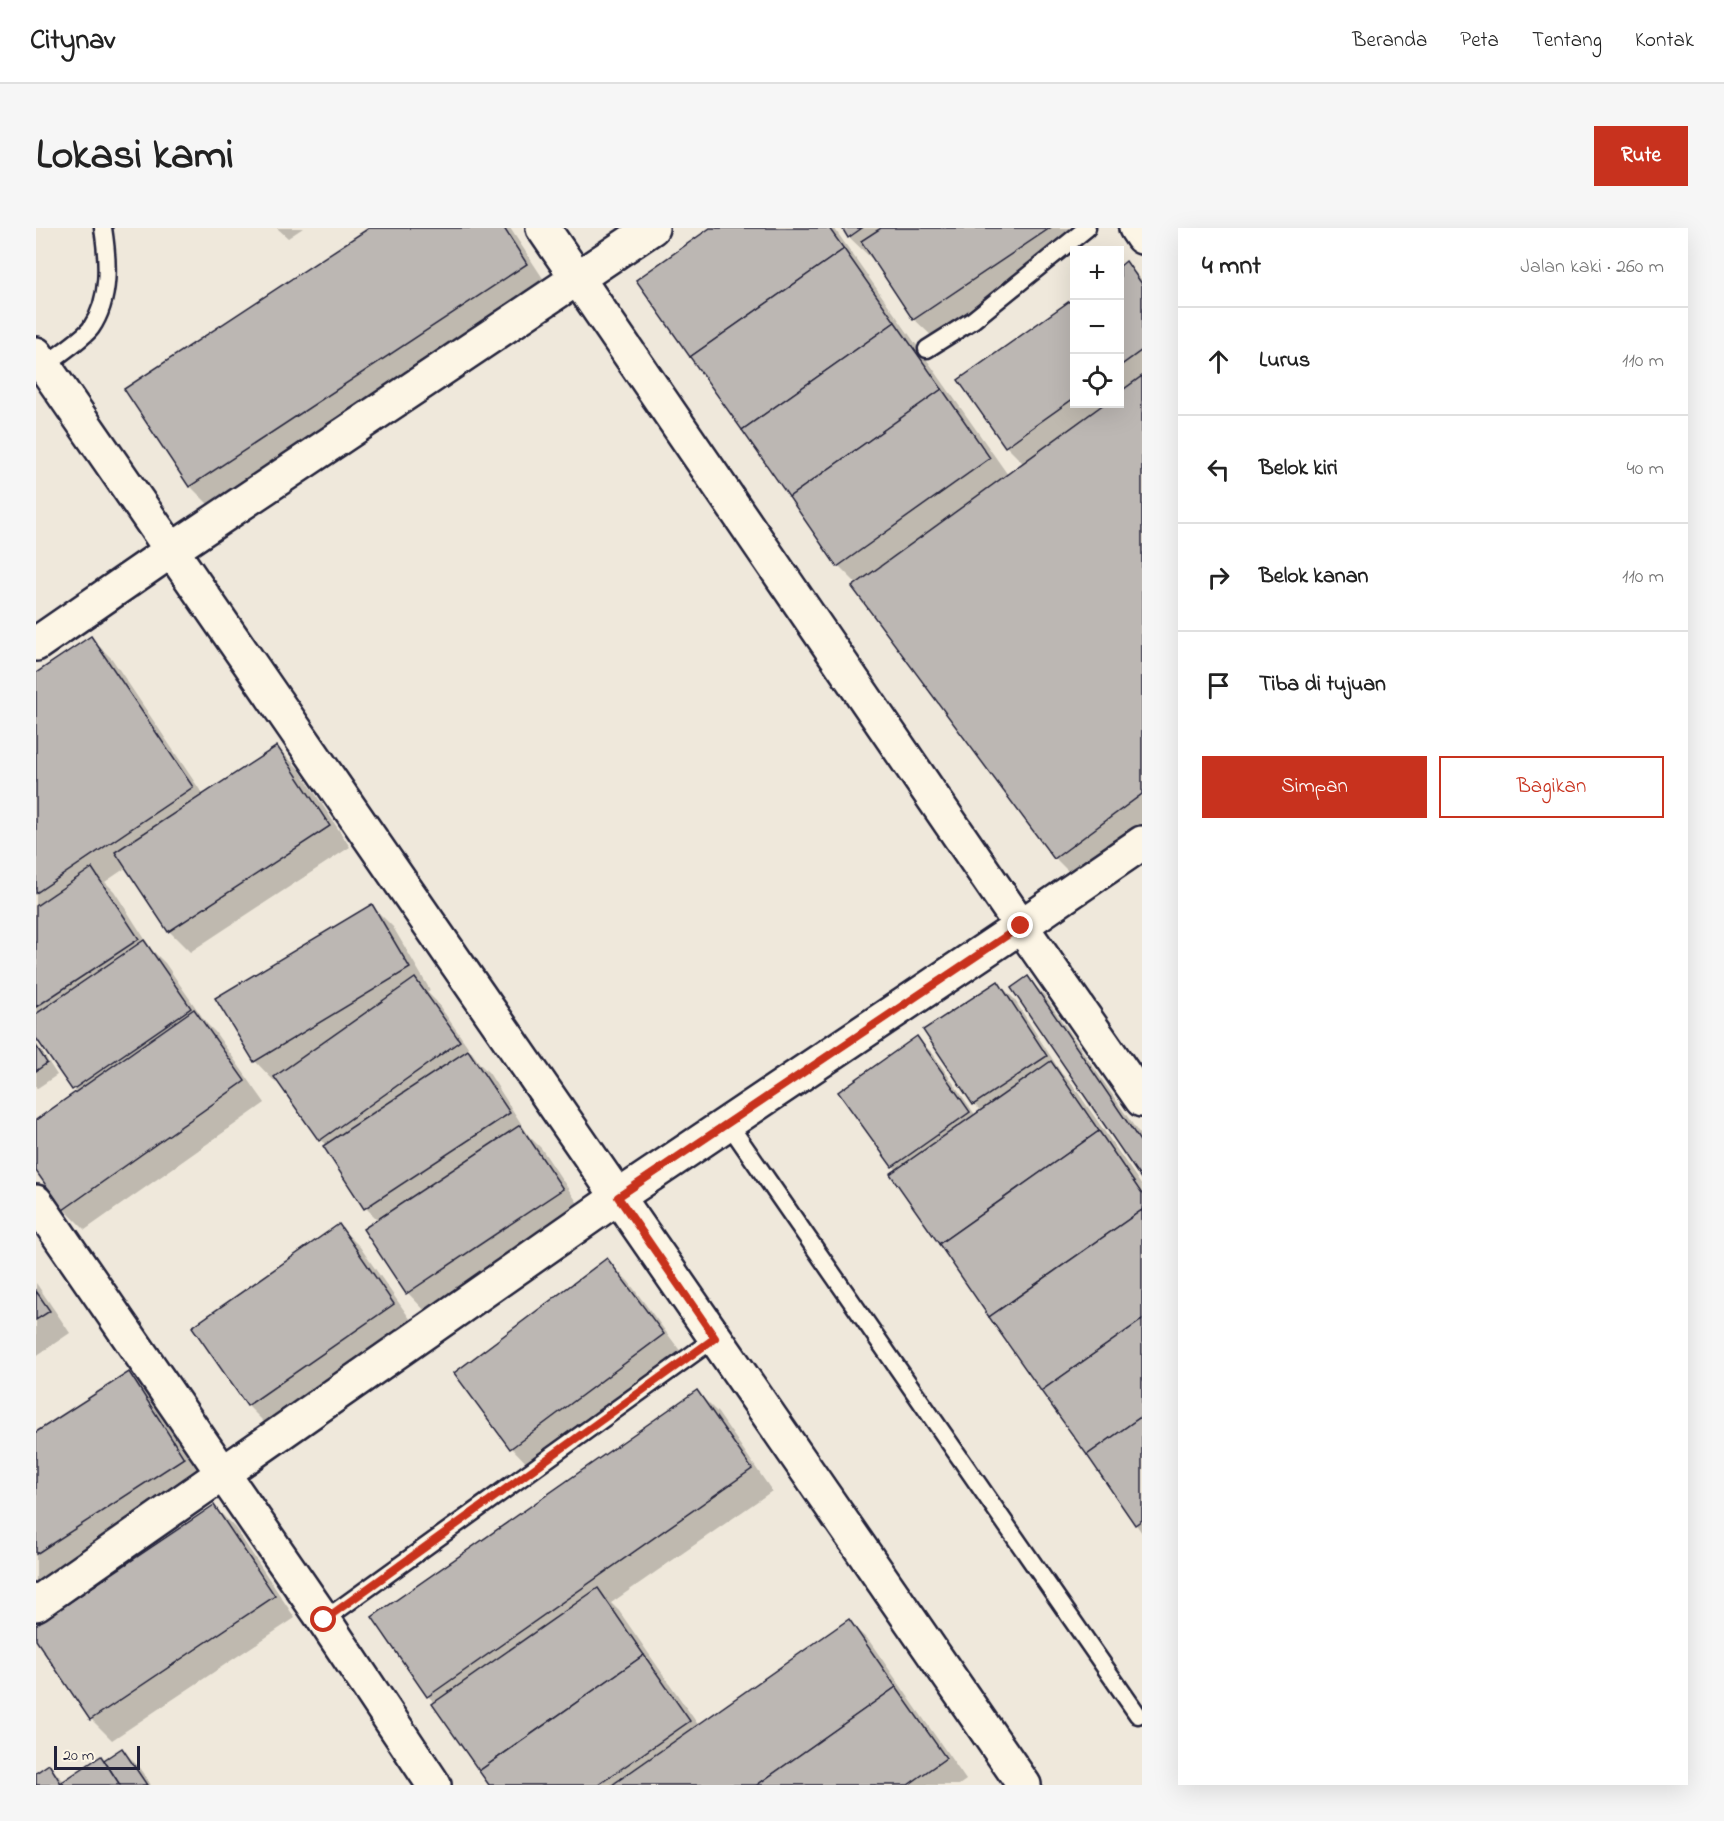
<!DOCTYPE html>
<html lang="id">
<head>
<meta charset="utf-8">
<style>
	:root { --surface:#fff; --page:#f6f6f6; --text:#222; --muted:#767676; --line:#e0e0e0; --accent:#c8321e }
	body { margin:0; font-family:"Indie Flower",sans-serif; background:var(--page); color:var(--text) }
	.controls { position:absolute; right:18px; top:18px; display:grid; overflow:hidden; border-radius:0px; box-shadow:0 6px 24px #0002 }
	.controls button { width:54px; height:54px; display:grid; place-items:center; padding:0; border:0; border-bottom:2px solid var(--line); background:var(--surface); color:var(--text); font:30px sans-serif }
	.scale { position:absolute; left:18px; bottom:15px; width:86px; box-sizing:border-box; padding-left:6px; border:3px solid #22223b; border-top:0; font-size:16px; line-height:21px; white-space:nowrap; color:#22223b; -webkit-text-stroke:4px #fcf5e5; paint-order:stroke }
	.stop { position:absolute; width:18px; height:18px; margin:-14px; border:4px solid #c8321e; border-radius:50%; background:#fff }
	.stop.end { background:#c8321e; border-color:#fff; box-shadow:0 2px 6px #0008 }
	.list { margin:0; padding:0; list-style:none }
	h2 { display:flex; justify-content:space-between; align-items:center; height:78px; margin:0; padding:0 24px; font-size:26px }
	h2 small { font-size:20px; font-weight:400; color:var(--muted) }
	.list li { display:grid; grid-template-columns:39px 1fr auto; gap:18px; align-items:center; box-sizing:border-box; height:108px; padding:0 24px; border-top:2px solid var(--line) }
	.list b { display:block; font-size:22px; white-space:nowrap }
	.list em { font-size:20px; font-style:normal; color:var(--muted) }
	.actions { display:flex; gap:12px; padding:18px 24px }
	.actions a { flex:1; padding:14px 0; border:2px solid var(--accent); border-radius:0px; text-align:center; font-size:21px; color:var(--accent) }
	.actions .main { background:var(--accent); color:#fff }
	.icon { flex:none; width:33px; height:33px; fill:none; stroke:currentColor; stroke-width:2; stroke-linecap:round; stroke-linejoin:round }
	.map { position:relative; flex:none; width:1106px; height:1557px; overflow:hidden; border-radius:0px }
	header { display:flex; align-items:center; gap:36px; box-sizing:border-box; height:84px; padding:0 30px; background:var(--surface); border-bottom:2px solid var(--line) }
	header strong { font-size:28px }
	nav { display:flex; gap:33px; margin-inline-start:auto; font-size:21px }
	.intro { display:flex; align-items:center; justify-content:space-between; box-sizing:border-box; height:144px; padding:0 36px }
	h1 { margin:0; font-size:42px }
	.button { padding:15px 27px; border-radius:0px; background:var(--accent); color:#fff; font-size:21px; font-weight:700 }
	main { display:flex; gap:36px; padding:0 36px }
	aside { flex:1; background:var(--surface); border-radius:0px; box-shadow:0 6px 24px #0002 }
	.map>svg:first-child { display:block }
	.shadow { fill:#0003 }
	.building { fill:#bcb7b3; stroke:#22223b; stroke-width:1.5 }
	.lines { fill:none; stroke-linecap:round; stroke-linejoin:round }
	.lane-casing { stroke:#22223b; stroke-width:21 }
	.street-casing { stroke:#22223b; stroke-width:38 }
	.lane { stroke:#fcf5e5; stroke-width:16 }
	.street { stroke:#fcf5e5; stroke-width:33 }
	.route { stroke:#c8321e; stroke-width:8 }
</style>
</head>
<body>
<header>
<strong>Citynav</strong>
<nav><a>Beranda</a><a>Peta</a><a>Tentang</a><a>Kontak</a></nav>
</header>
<div class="intro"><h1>Lokasi kami</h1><a class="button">Rute</a></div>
<main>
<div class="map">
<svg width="1106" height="1557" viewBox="0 0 1106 1557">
	<rect width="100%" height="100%" fill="#efe8db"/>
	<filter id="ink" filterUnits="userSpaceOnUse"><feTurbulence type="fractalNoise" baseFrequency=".0167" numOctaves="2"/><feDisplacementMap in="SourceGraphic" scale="12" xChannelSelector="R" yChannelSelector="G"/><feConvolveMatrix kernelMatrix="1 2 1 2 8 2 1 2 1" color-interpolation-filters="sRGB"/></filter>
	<g filter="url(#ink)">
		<g class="shadow">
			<polygon points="241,0 267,0 252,10"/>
			<polygon points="336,0 474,0 512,58 176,280 154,258 90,161"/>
			<polygon points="676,0 798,0 972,247 988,236 970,218 924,152 1038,72 1038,176 1084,176 1084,40 1090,35 1106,52 1106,603 1040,651 1019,630 822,357 803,338"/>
			<polygon points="808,0 1044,0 1051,11 900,112 878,91 837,28 835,30 813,9"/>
			<polygon points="55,410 76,431 168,568 241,519 263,541 314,619 154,724 133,703 91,639 69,654 78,663 116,722 129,735 171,796 179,804 229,875 49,1002 28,981 0,941 0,894 41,865 4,812 0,815 0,447"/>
			<polygon points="336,678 357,699 394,762 391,764 400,773 444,836 453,845 493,908 505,920 547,983 393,1087 372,1065 329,1002 343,993 330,980 290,918 243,853 240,855 219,833"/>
			<polygon points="992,750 1008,767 1106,910 1106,950"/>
			<polygon points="962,755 978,771 1026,846 1036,856 1106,958 1106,1305 1006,1162 862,943 857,938 881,810 897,826 940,888 946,884 938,876"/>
			<polygon points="0,815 21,847 0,861"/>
			<polygon points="303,998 324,1019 379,1098 233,1199 212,1178 158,1099"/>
			<polygon points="571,1032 592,1053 648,1128 497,1242 476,1220 420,1145"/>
			<polygon points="0,1055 34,1105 0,1128"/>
			<polygon points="93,1146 114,1167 169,1252 0,1361 0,1206"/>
			<polygon points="661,1164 682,1185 736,1263 575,1375 583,1383 663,1498 812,1393 834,1414 930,1552 923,1557 454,1557 399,1475 392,1468"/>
			<polygon points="178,1278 199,1300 259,1390 76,1512 55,1491 0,1409 0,1398"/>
			<polygon points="86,1522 102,1538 115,1557 0,1557 0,1547 13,1538 29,1554 68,1534"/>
		</g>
		<g class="building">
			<polygon points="333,0 468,0 491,36 153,259 88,161"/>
			<polygon points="674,0 793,0 808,21 654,129 600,52"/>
			<polygon points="806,0 826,0 812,10"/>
			<polygon points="845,0 1014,0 877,92 825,13"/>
			<polygon points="808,21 859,94 706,202 654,129"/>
			<polygon points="1090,33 1106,56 1106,122 1084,138 1084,38"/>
			<polygon points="1038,70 1038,170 969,219 922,152"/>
			<polygon points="859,94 906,161 753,269 706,202"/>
			<polygon points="1106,148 1106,566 1018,631 816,359 1068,176 1084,176 1084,164"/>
			<polygon points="906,161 954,230 801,339 753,269"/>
			<polygon points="55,408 157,559 0,665 0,445"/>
			<polygon points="241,518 294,598 132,704 79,624"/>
			<polygon points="56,640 103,711 0,779 0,678"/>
			<polygon points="336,676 374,740 218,834 179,770"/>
			<polygon points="108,712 155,780 36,862 0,810 0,786"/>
			<polygon points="992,748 1106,916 1106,952 975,760"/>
			<polygon points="379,750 424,813 283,913 238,849"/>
			<polygon points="962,753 1011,828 937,877 887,802"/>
			<polygon points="158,781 209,853 27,982 0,943 0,892"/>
			<polygon points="881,808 934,884 856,939 802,864"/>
			<polygon points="0,818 11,835 0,843"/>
			<polygon points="432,822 474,885 328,981 287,918"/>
			<polygon points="1015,833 1063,903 903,1016 854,946"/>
			<polygon points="484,897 527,961 370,1066 327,1001"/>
			<polygon points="1063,903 1106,966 1106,982 953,1089 903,1016"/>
			<polygon points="1106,982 1106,1092 1005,1163 953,1089"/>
			<polygon points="303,996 358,1076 211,1178 156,1099"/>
			<polygon points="571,1030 628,1106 474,1221 418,1145"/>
			<polygon points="0,1063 14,1083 0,1092"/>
			<polygon points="1106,1092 1106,1188 1051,1227 1005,1163"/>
			<polygon points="93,1144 148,1230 0,1326 0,1204"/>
			<polygon points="661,1162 716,1241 391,1469 336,1389"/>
			<polygon points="1106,1188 1106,1292 1099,1297 1051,1227"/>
			<polygon points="178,1277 239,1368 54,1492 0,1412 0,1397"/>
			<polygon points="562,1360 608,1427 443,1543 396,1476"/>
			<polygon points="813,1391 860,1459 721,1557 576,1557"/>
			<polygon points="608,1427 654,1493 562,1557 453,1557 443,1543"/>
			<polygon points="860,1459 910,1530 872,1557 721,1557"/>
			<polygon points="86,1520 111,1557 84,1557 68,1532"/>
			<polygon points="65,1528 84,1557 28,1557 26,1554"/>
			<polygon points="13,1536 26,1557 0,1557 0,1545"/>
		</g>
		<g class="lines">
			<defs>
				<g id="lane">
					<polyline points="891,121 937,92 1051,0"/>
					<path d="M8,138c11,-9 40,-28 47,-38 20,-29 17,-68 12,-100"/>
					<polyline points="692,895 1102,1487"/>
					<polyline points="288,1392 679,1110"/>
				</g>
				<g id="street">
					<polyline points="507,0 985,698 1106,872"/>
					<polyline points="1100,0 1106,9"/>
					<polyline points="0,126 988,1557"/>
					<polyline points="0,416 136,322 616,0"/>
					<polyline points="0,974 288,1392 398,1557"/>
					<polyline points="0,1376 582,969 985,698 1106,615"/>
				</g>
			</defs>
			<use href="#lane" class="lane-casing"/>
			<use href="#street" class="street-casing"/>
			<use href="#lane" class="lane"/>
			<use href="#street" class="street"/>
		</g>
	</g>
	<g class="lines" filter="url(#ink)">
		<polyline class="route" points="288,1392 679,1110 582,969 985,698"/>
	</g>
</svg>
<div class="controls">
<button>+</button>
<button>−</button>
<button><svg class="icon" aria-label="locate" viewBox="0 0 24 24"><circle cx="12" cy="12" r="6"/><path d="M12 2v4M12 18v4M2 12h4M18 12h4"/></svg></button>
</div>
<div class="scale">20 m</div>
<div class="stop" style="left:288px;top:1392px"></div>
<div class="stop end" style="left:985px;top:698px"></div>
</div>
<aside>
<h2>4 mnt<small>Jalan kaki · 260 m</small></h2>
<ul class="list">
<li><svg class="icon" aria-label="ahead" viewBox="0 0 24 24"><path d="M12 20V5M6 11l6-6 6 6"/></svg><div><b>Lurus</b></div><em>110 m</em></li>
<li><svg class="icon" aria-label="left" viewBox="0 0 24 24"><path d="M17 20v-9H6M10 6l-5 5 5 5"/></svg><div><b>Belok kiri</b></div><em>40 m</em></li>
<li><svg class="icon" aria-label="right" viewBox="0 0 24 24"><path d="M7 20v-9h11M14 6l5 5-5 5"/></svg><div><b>Belok kanan</b></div><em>110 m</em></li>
<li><svg class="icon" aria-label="arrive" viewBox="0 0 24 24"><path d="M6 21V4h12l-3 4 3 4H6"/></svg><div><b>Tiba di tujuan</b></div></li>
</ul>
<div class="actions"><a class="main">Simpan</a><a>Bagikan</a></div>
</aside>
</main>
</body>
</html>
